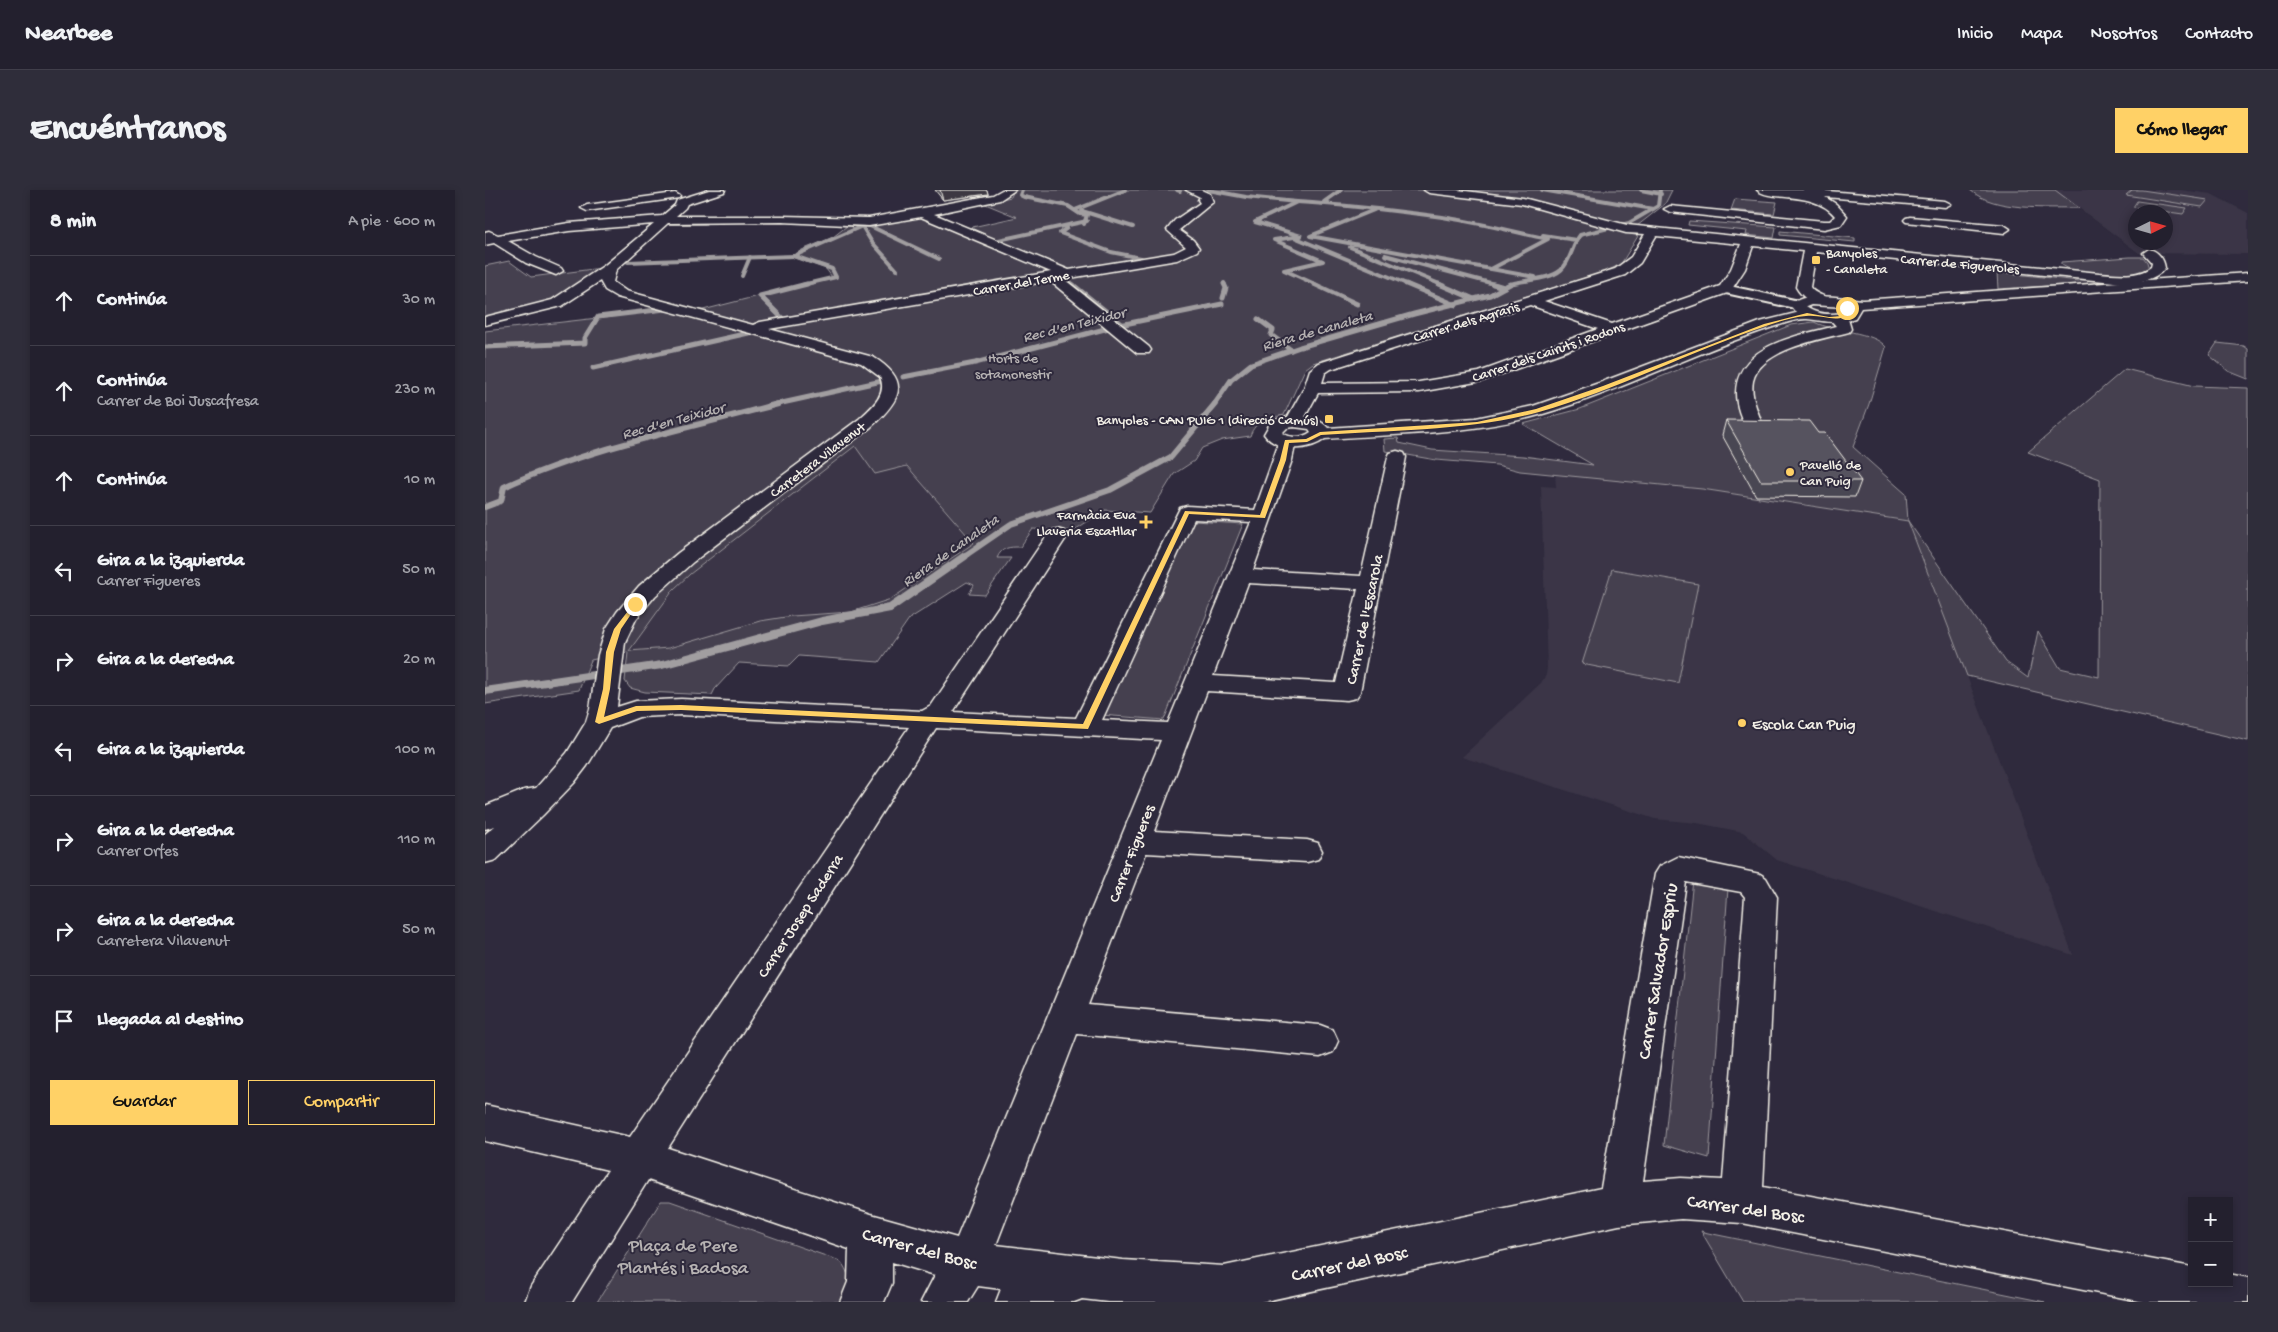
<!DOCTYPE html>
<html lang="es">
<head>
<meta charset="utf-8">
<style>
	:root { --surface:#23202e; --page:#2f2d3a; --text:#f1f3f6; --muted:#a3a3aa; --line:#403e4a; --accent:#ffd166 }
	body { margin:0; font-family:"Gochi Hand",sans-serif; background:var(--page); color:var(--text) }
	.controls { position:absolute; right:15px; bottom:15px; display:grid; overflow:hidden; border-radius:0px; box-shadow:0 2px 8px #0003 }
	.controls button { width:45px; height:45px; display:grid; place-items:center; padding:0; border:0; border-bottom:1px solid var(--line); background:var(--surface); color:var(--text); font:25px sans-serif }
	.compass { position:absolute; left:1643px; top:15px; width:45px; height:45px; border-radius:50%; background:var(--surface); box-shadow:0 2px 8px #0003; rotate:85deg }
	.stop { position:absolute; width:15px; height:15px; margin:-11px; border:4px solid #ffd166; border-radius:50%; background:#fff }
	.stop.end { background:#ffd166; border-color:#fff; box-shadow:0 1px 5px #0008 }
	.list { margin:0; padding:0; list-style:none }
	h2 { display:flex; justify-content:space-between; align-items:center; height:65px; margin:0; padding:0 20px; font-size:21px }
	h2 small { font-size:16px; font-weight:400; color:var(--muted) }
	.list li { display:grid; grid-template-columns:32px 1fr auto; gap:15px; align-items:center; box-sizing:border-box; height:90px; padding:0 20px; border-top:1px solid var(--line) }
	.list b { display:block; font-size:19px; white-space:nowrap }
	.list p { margin:0; font-size:16px; white-space:nowrap; color:var(--muted) }
	.list em { font-size:16px; font-style:normal; color:var(--muted) }
	.actions { display:flex; gap:10px; padding:15px 20px }
	.actions a { flex:1; padding:11px 0; border:1px solid var(--accent); border-radius:0px; text-align:center; font-size:18px; color:var(--accent) }
	.actions .main { background:var(--accent); color:#111 }
	.icon { flex:none; width:28px; height:28px; fill:none; stroke:currentColor; stroke-width:2; stroke-linecap:round; stroke-linejoin:round }
	.map { position:relative; flex:none; width:1763px; height:1112px; overflow:hidden; border-radius:0px }
	header { display:flex; align-items:center; gap:30px; box-sizing:border-box; height:70px; padding:0 25px; background:var(--surface); border-bottom:1px solid var(--line) }
	header strong { font-size:24px }
	nav { display:flex; gap:28px; margin-inline-start:auto; font-size:18px }
	.intro { display:flex; align-items:center; justify-content:space-between; box-sizing:border-box; height:120px; padding:0 30px }
	h1 { margin:0; font-size:35px }
	.button { padding:12px 22px; border-radius:0px; background:var(--accent); color:#111; font-size:18px; font-weight:700 }
	main { display:flex; gap:30px; padding:0 30px }
	aside { flex:1; background:var(--surface); border-radius:0px; box-shadow:0 2px 8px #0003 }
	.map>svg:first-child { display:block }
	.built { fill:#3b3647; fill-rule:evenodd }
	.green { fill:#454050; stroke:#9c989c; fill-rule:evenodd }
	.lines { fill:none; stroke-linecap:round; stroke-linejoin:round }
	.stream-far3 { stroke:#a19ea0; stroke-width:4 }
	.stream-far2 { stroke:#a19ea0; stroke-width:5 }
	.stream-far1 { stroke:#a19ea0; stroke-width:6 }
	.stream { stroke:#a19ea0; stroke-width:8 }
	.pedestrian-casing { stroke:#f4f1e8; stroke-width:4 }
	.minor-casing { stroke:#f4f1e8; stroke-width:3 }
	.tertiary-casing { stroke:#f4f1e8; stroke-width:3 }
	.pedestrian { fill:#2f2a3d; fill-rule:evenodd }
	.minor { fill:#2f2a3d; fill-rule:evenodd }
	.tertiary { fill:#2f2a3d; fill-rule:evenodd }
	.wall { fill:#4a4752; stroke:#f4f1e8 }
	.shaded-wall { fill:#3c3942; stroke:#f4f1e8 }
	.building { fill:#56525f; stroke:#f4f1e8 }
	.route { fill:#ffd166 }
	.poi-dot { fill:#ffd166; stroke:#2f2a3d; stroke-width:2 }
	.labels { text-anchor:middle; stroke-width:4; stroke-linejoin:round; paint-order:stroke }
	.far-poi-label { font-size:14px; fill:#f4f1e8; stroke:#2f2a3d; text-anchor:start }
	.far-street-label { font-size:14px; fill:#f4f1e8; stroke:#2f2a3d }
	.far-park-label { font-size:14px; fill:#b7b3b3; stroke:#2f2a3d }
	.far-water-label { font-size:15px; font-style:italic; fill:#b6b2b2; stroke:#2f2a3d }
	.street-label { font-size:16px; fill:#f4f1e8; stroke:#2f2a3d }
	.poi-label { font-size:16px; fill:#f4f1e8; stroke:#2f2a3d; text-anchor:start }
	.near-street-label { font-size:19px; fill:#f4f1e8; stroke:#2f2a3d }
	.near-park-label { font-size:19px; fill:#b7b3b3; stroke:#2f2a3d }
</style>
</head>
<body>
<header>
<strong>Nearbee</strong>
<nav><a>Inicio</a><a>Mapa</a><a>Nosotros</a><a>Contacto</a></nav>
</header>
<div class="intro"><h1>Encuéntranos</h1><a class="button">Cómo llegar</a></div>
<main>
<aside>
<h2>8 min<small>A pie · 600 m</small></h2>
<ul class="list">
<li><svg class="icon" aria-label="ahead" viewBox="0 0 24 24"><path d="M12 20V5M6 11l6-6 6 6"/></svg><div><b>Continúa</b></div><em>30 m</em></li>
<li><svg class="icon" aria-label="ahead" viewBox="0 0 24 24"><path d="M12 20V5M6 11l6-6 6 6"/></svg><div><b>Continúa</b><p>Carrer de Boi Juscafresa</p></div><em>230 m</em></li>
<li><svg class="icon" aria-label="ahead" viewBox="0 0 24 24"><path d="M12 20V5M6 11l6-6 6 6"/></svg><div><b>Continúa</b></div><em>10 m</em></li>
<li><svg class="icon" aria-label="left" viewBox="0 0 24 24"><path d="M17 20v-9H6M10 6l-5 5 5 5"/></svg><div><b>Gira a la izquierda</b><p>Carrer Figueres</p></div><em>50 m</em></li>
<li><svg class="icon" aria-label="right" viewBox="0 0 24 24"><path d="M7 20v-9h11M14 6l5 5-5 5"/></svg><div><b>Gira a la derecha</b></div><em>20 m</em></li>
<li><svg class="icon" aria-label="left" viewBox="0 0 24 24"><path d="M17 20v-9H6M10 6l-5 5 5 5"/></svg><div><b>Gira a la izquierda</b></div><em>100 m</em></li>
<li><svg class="icon" aria-label="right" viewBox="0 0 24 24"><path d="M7 20v-9h11M14 6l5 5-5 5"/></svg><div><b>Gira a la derecha</b><p>Carrer Orfes</p></div><em>110 m</em></li>
<li><svg class="icon" aria-label="right" viewBox="0 0 24 24"><path d="M7 20v-9h11M14 6l5 5-5 5"/></svg><div><b>Gira a la derecha</b><p>Carretera Vilavenut</p></div><em>50 m</em></li>
<li><svg class="icon" aria-label="arrive" viewBox="0 0 24 24"><path d="M6 21V4h12l-3 4 3 4H6"/></svg><div><b>Llegada al destino</b></div></li>
</ul>
<div class="actions"><a class="main">Guardar</a><a>Compartir</a></div>
</aside>
<div class="map">
<svg width="1763" height="1112" viewBox="0 0 1763 1112">
	<rect width="100%" height="100%" fill="#2f2a3d"/>
	<filter id="ink" filterUnits="userSpaceOnUse"><feTurbulence type="fractalNoise" baseFrequency=".02" numOctaves="2"/><feDisplacementMap in="SourceGraphic" scale="10" xChannelSelector="R" yChannelSelector="G"/><feConvolveMatrix kernelMatrix="1 2 1 2 8 2 1 2 1" color-interpolation-filters="sRGB"/></filter>
	<g filter="url(#ink)">
		<g class="built">
			<path d="M1570,0h125l31,4 37,19v41l-109,-1zM1650,22h30v30h-30z"/>
			<polygon points="370,256 422,276 489,353 406,409 366,422 307,426 184,458 144,461 189,399 205,384"/>
			<polygon points="1070,283 1217,299 1423,331 1588,765 1292,670 1258,642 1212,633 1170,629 977,567 1056,493 1061,485 1062,478 1056,296 1071,297"/>
		</g>
		<g class="green">
			<path d="M529,0h658l-7,14 -28,22 -23,-3 -11,4 35,9 -17,28 -14,7 -294,92 -8,6 -21,46c-14,3 -29,5 -34,21l-28,4 -20,8 -8,13 -20,13 -24,39 -45,-3 -32,21 -40,-2 -13,18c-11,0 -18,0 -23,11h14l-26,37 -16,-1 5,-9 -7,-3 -58,37 -30,43 -80,-6 -10,10 -50,-3 -24,26 -3,6 -67,-3 -15,-4 -5,-7 3,-29 -37,8 -12,30 -94,14v-373l182,-21h36l129,-33 -6,-8 -35,-12 11,-7 31,-13 14,-11 35,-3 41,-8 36,15 58,-13 -34,-14 28,-6zM370,256l20,28 32,-8 67,77 -83,56 -40,13 -59,4 -32,5 -91,27 -40,3 45,-62 16,-15z"/>
			<path d="M1485,0h85l24,18c-32,-1 -84,4 -109,-18z"/>
			<polygon points="1647,0 1657,0 1723,10 1717,17 1641,5"/>
			<polygon points="1250,9 1292,12 1289,24 1246,20"/>
			<polygon points="1652,11 1702,18 1698,24 1648,17"/>
			<polygon points="1204,31 1291,37 1289,48 1261,45 1262,41 1203,35"/>
			<polygon points="1295,41 1370,48 1370,52 1295,45"/>
			<path d="M1645,67h13l4,5 2,7c-14,10 -76,7 -88,-5v-2z"/>
			<polygon points="24,71 46,87 116,78 61,115 0,129 0,76"/>
			<polygon points="1512,82 1594,91 1593,87 1621,90 1626,92 1513,99"/>
			<path d="M1329,132c20,10 59,9 72,25l-17,57 -16,43 53,47 2,27 98,141 22,16 10,-47 22,37 39,9 1,-198 -72,-27 97,-83 69,17 54,2v353l-281,-65 -59,-155 -206,-32 -182,-18 -23,-6 -61,-5 -51,-9 -1,-12 14,-1 1,5 33,7 91,6 70,9 -70,-41 57,-15 211,-84z"/>
			<polygon points="1732,153 1759,156 1763,159 1763,189 1743,181 1724,165"/>
			<polygon points="708,331 758,334 679,530 616,525"/>
			<polygon points="1127,379 1213,394 1193,493 1097,474"/>
			<polygon points="1208,690 1243,698 1224,968 1179,955"/>
			<path d="M176,1011h9l170,60c12,14 9,25 5,41h-248z"/>
			<polygon points="1216,1041 1223,1043 1560,1112 1258,1112"/>
		</g>
		<g class="lines">
			<g class="stream-far3">
				<polyline points="537,0 535,5 539,7 583,16 595,24 602,25 599,34"/>
				<polyline points="692,0 695,1"/>
				<polyline points="723,0 761,7 812,12 770,32 816,46 789,50 838,71 799,80 832,95"/>
				<polyline points="1057,0 1168,19"/>
				<polyline points="1156,0 1176,4"/>
				<path d="M812,12c46,3 92,8 138,14 38,5 76,15 113,23l-57,30"/>
				<polyline points="843,12 839,12 856,0"/>
				<polyline points="590,20 640,0"/>
				<polyline points="889,20 825,46 1050,87"/>
				<polyline points="597,21 648,37"/>
				<polyline points="183,33 220,33"/>
				<polyline points="353,34 385,36 454,69"/>
				<polyline points="377,36 386,51 412,80"/>
				<polyline points="582,38 575,43 626,62 656,68"/>
				<polyline points="1058,45 1091,50"/>
				<polyline points="809,47 924,95"/>
				<polyline points="516,54 509,51 602,31"/>
				<polyline points="865,57 957,95"/>
				<polyline points="900,65 1013,95"/>
				<polyline points="143,72 309,66"/>
				<polyline points="581,81 584,82 582,90 589,95"/>
				<polyline points="257,86 265,67"/>
				<polyline points="739,93 740,95"/>
				<polyline points="317,95 351,87 347,79 309,66 375,37"/>
				<path d="M1022,95c16,-6 41,-4 54,-15 10,-9 11,-25 19,-35l49,-12 29,-17 2,-16"/>
			</g>
			<g class="stream-far2">
				<polyline points="587,94 638,135"/>
				<polyline points="829,94 872,114"/>
				<polyline points="921,94 971,115"/>
				<polyline points="954,94 989,109"/>
				<polyline points="1008,94 1019,97"/>
				<polyline points="738,108 741,98 739,94"/>
				<polyline points="773,129 788,140 786,145 806,160"/>
				<polyline points="300,131 275,106 322,94"/>
				<polyline points="0,157 100,153 100,148 113,127 180,119"/>
				<polyline points="108,178 268,142"/>
				<polyline points="418,187 490,173 635,135 737,114"/>
				<polyline points="288,215 397,191"/>
				<polyline points="729,215 746,190 766,174 815,157 929,124 1005,105 1025,94"/>
			</g>
			<g class="stream-far1">
				<path d="M0,317l16,-6 3,-14c84,-39 184,-59 274,-83"/>
				<polyline points="478,367 526,334 625,300 686,267 730,214"/>
			</g>
			<polyline class="stream" points="0,501 177,475 337,431 405,418 480,366"/>
			<defs>
				<polygon id="pedestrian" points="1240,95 1314,111 1320,115 1314,119 1236,102 1234,99 1236,96"/>
				<g id="minor">
					<path d="M224,0h16l-1,2 -37,12 -2,4 -9,8h106l87,2 124,-23 9,-5h13l-15,10 -66,14 135,56 105,-17 12,-6 -19,-17 8,-10 25,-17 -2,-3 2,-3 -14,-7h15l9,4 3,8 -34,28 14,10 6,8 -2,3 -20,9 -113,19 85,68 2,3 -2,3h-12l-87,-72 -281,48 104,28c39,24 28,43 -2,70l-178,135 -38,34 -19,23 -11,23 -8,65 19,-6 45,-2 241,12 9,-5 119,-175 7,-2 7,2 4,4 -115,177 123,6 104,-210 7,-2 68,4 26,-73 6,-1 6,1 3,4 -4,19 -39,110 108,6 27,-119 2,-4 7,-2 7,2 2,4 -46,235 -4,6 -9,2 -140,-9 -53,140 153,9 11,3 4,8 -4,8 -11,3 -161,-9 -58,152 232,20 13,5 5,11 -5,11 -13,5 -243,-23 -81,211 127,15 101,6 377,-78 54,-314 5,-8 18,-9 82,17 6,4 11,19 -14,290 429,80v16h37v-9l19,4v24h-104l-402,-79 -61,-4 -62,6 -358,77h-153l-26,-3 -8,3h-78l5,-13 -23,-3 -10,16h-47l14,-27 -43,-13v21l-8,19h-44l8,-20 1,-33 -201,-69 -76,122h-47l6,-16 77,-116 -123,-29v-36l145,32 279,-410 -228,-12 -42,2 -29,11 -23,38 -13,17 -31,32 -47,45 -11,3v-29l10,-8 -10,3v-23l39,-16 12,-2 31,-35 19,-31 4,-13 8,-54 8,-26 11,-17 22,-26 39,-33 181,-134c12,-11 29,-24 21,-42l-19,-14 -244,-66 -12,-7 -5,-9 -38,25 -77,19v-8l67,-17 53,-35 49,-41 -85,7 -61,10 28,16 25,11 2,3 -7,4 -30,-12 -32,-20 -9,2v-13l4,-1 9,4 71,-12 93,-7 13,-11 2,-5zM436,27l130,55 -291,50 -7,3 -127,-34 -13,-9 3,-12 52,-47 114,-1 87,4zM709,329l57,3 -83,201 -66,-3zM763,393l110,6 -22,94 -123,-7zM451,538l225,12 -204,498 -86,-24 -203,-66zM1201,692l55,10 4,5 -22,283 -42,-2 -38,3z"/>
					<path d="M939,0h33l66,8 104,27 472,48c17,1 38,5 52,-6l1,-4 -9,-10 6,-4c9,2 15,10 16,19 -12,15 -34,15 -51,14l-298,-30 -6,35c4,8 15,7 20,14l-2,3c-13,3 -26,-6 -32,-17l7,-36 -50,-5 -8,23 -15,23 -248,89 -63,11 -101,1 -18,33h-12l-3,-4 19,-34 6,-18 9,-7 296,-94 16,-12 14,-23 -19,-1 -104,-29 -93,-11zM1171,46l85,8 -10,25 -11,17 -108,38 -68,-23 81,-26 15,-12zM1045,115l68,24 -119,43 -60,10 -97,1 3,-10 6,-4z"/>
					<path d="M1272,0h59l129,11 6,3 -6,3 -120,-10 11,7 11,12 -6,9 -17,4 -154,-17 -6,-3 6,-3 154,15h6l5,-5c-21,-26 -65,-14 -78,-26z"/>
					<polygon points="190,3 195,6 194,8 102,21 96,18 102,15"/>
					<polygon points="1425,27 1519,35 1525,39 1519,43 1421,32 1419,30 1421,28"/>
					<path d="M1351,124l12,5 3,10 -2,3c-27,7 -89,17 -96,49 -3,15 5,31 10,45l-3,4h-12c-7,-10 -12,-25 -12,-37 1,-49 62,-57 100,-67l-7,-8z"/>
				</g>
				<path id="tertiary" d="M1763,83v8l-387,27 -6,10c-21,7 -28,3 -48,1 -10,-1 -27,6 -37,9 -77,25 -149,63 -227,86 -70,20 -146,20 -218,25 -17,13 -48,13 -61,-5l7,-12c17,-8 44,-9 57,6l148,-10 57,-12 66,-23 161,-61 36,-9 -5,-7c12,-17 54,-7 72,-6zM1326,115l34,2 -2,6c-13,2 -26,2 -37,-6zM809,237l15,2 2,3c-9,6 -19,7 -29,1l5,-5z"/>
			</defs>
			<use href="#pedestrian" class="pedestrian-casing"/>
			<use href="#minor" class="minor-casing"/>
			<use href="#tertiary" class="tertiary-casing"/>
			<use href="#pedestrian" class="pedestrian"/>
			<use href="#minor" class="minor"/>
			<use href="#tertiary" class="tertiary"/>
		</g>
		<g class="wall">
			<polygon points="450,0 502,0 503,4 458,10"/>
			<polygon points="1241,230 1376,291 1370,307 1271,306 1237,245"/>
		</g>
		<polygon class="shaded-wall" points="455,0 502,0 503,4 458,10"/>
		<polygon class="building" points="1241,230 1324,231 1333,243 1340,243 1376,291 1276,291"/>
	</g>
	<path class="route" d="M1362,117l6,5c-16,13 -29,2 -47,4 -13,1 -28,6 -40,10 -77,26 -149,64 -227,86 -70,19 -146,18 -218,23l-14,7 -18,1 -3,17 -21,58 -76,-4 -101,215 -407,-19 -44,1 -38,13 -4,-2 8,-33 3,-37 8,-23 21,-27 3,2 -17,25 -7,23 -4,37 -6,28 32,-11 45,-1 402,19 102,-213 75,4 20,-55 5,-20 21,-1 14,-7 157,-10 59,-13 67,-23 161,-62 43,-11 22,4 12,-1 7,-4 -3,-4z"/>
	<g class="poi-dot">
		<rect x="1326" y="65" width="10" height="10" rx="2.5"/>
		<rect x="839" y="224" width="10" height="10" rx="2.5"/>
		<circle cx="1305" cy="282" r="5"/>
		<path d="M658.5 324.5h5v5h5v5h-5v5h-5v-5h-5v-5h5z"/>
		<circle cx="1257" cy="533" r="5"/>
	</g>
	<g class="labels">
		<g class="far-poi-label">
			<text x="1341" y="67">Banyoles<tspan x="1341" dy="16">- Canaleta</tspan></text>
			<text x="834" y="234" text-anchor="end">Banyoles - CAN PUIG 1 (direcció Camús)</text>
			<text x="1315" y="279">Pavelló de<tspan x="1315" dy="16">Can Puig</tspan></text>
			<text x="651" y="329" text-anchor="end">Farmàcia Eva<tspan x="651" dy="16">Llaveria Escatllar</tspan></text>
		</g>
		<g class="far-street-label">
			<text transform="translate(1475 73) rotate(5)" y="5">Carrer de Figueroles</text>
			<text transform="translate(536 92) rotate(-10)" y="5">Carrer del Terme</text>
			<text transform="translate(981 131) rotate(-17)" y="5">Carrer dels Agraris</text>
			<text transform="translate(1063 161) rotate(-19)" y="5">Carrer dels Cairuts i Rodons</text>
			<text transform="translate(332 269) rotate(-37)" y="5">Carretera Vilavenut</text>
		</g>
		<g class="far-park-label">
			<text x="528" y="172">Horts de<tspan x="528" dy="16">sotamonestir</tspan></text>
		</g>
		<g class="far-water-label">
			<text transform="translate(589 134) rotate(-14)" y="5">Rec d'en Teixidor</text>
			<text transform="translate(832 140) rotate(-16)" y="5">Riera de Canaleta</text>
			<text transform="translate(188 230) rotate(-15)" y="5">Rec d'en Teixidor</text>
			<text transform="translate(465 360) rotate(-35)" y="5">Riera de Canaleta</text>
		</g>
		<g class="street-label">
			<text transform="translate(878 429) rotate(-78)" y="6">Carrer de l'Escarola</text>
			<text transform="translate(645 663) rotate(-69)" y="6">Carrer Figueres</text>
			<text transform="translate(314 725) rotate(-57)" y="6">Carrer Josep Saderra</text>
		</g>
		<g class="poi-label">
			<text x="1267" y="539">Escola Can Puig</text>
		</g>
		<g class="near-street-label">
			<text transform="translate(1171 781) rotate(-81)" y="7">Carrer Salvador Espriu</text>
			<text transform="translate(1261 1017) rotate(8)" y="7">Carrer del Bosc</text>
			<text transform="translate(435 1057) rotate(15)" y="7">Carrer del Bosc</text>
			<text transform="translate(864 1072) rotate(-12)" y="7">Carrer del Bosc</text>
		</g>
		<g class="near-park-label">
			<text x="198" y="1061">Plaça de Pere<tspan x="198" dy="22">Plantés i Badosa</tspan></text>
		</g>
	</g>
</svg>
<div class="controls">
<button>+</button>
<button>−</button>
</div>
<svg class="compass" viewBox="-18 -18 36 36"><path d="M0-13l5 13h-10z" fill="#e53935"/><path d="M0 13l5-13h-10z" fill="#a3a3aa"/></svg>
<div class="stop" style="left:1362px;top:118px"></div>
<div class="stop end" style="left:150px;top:414px"></div>
</div>
</main>
</body>
</html>
